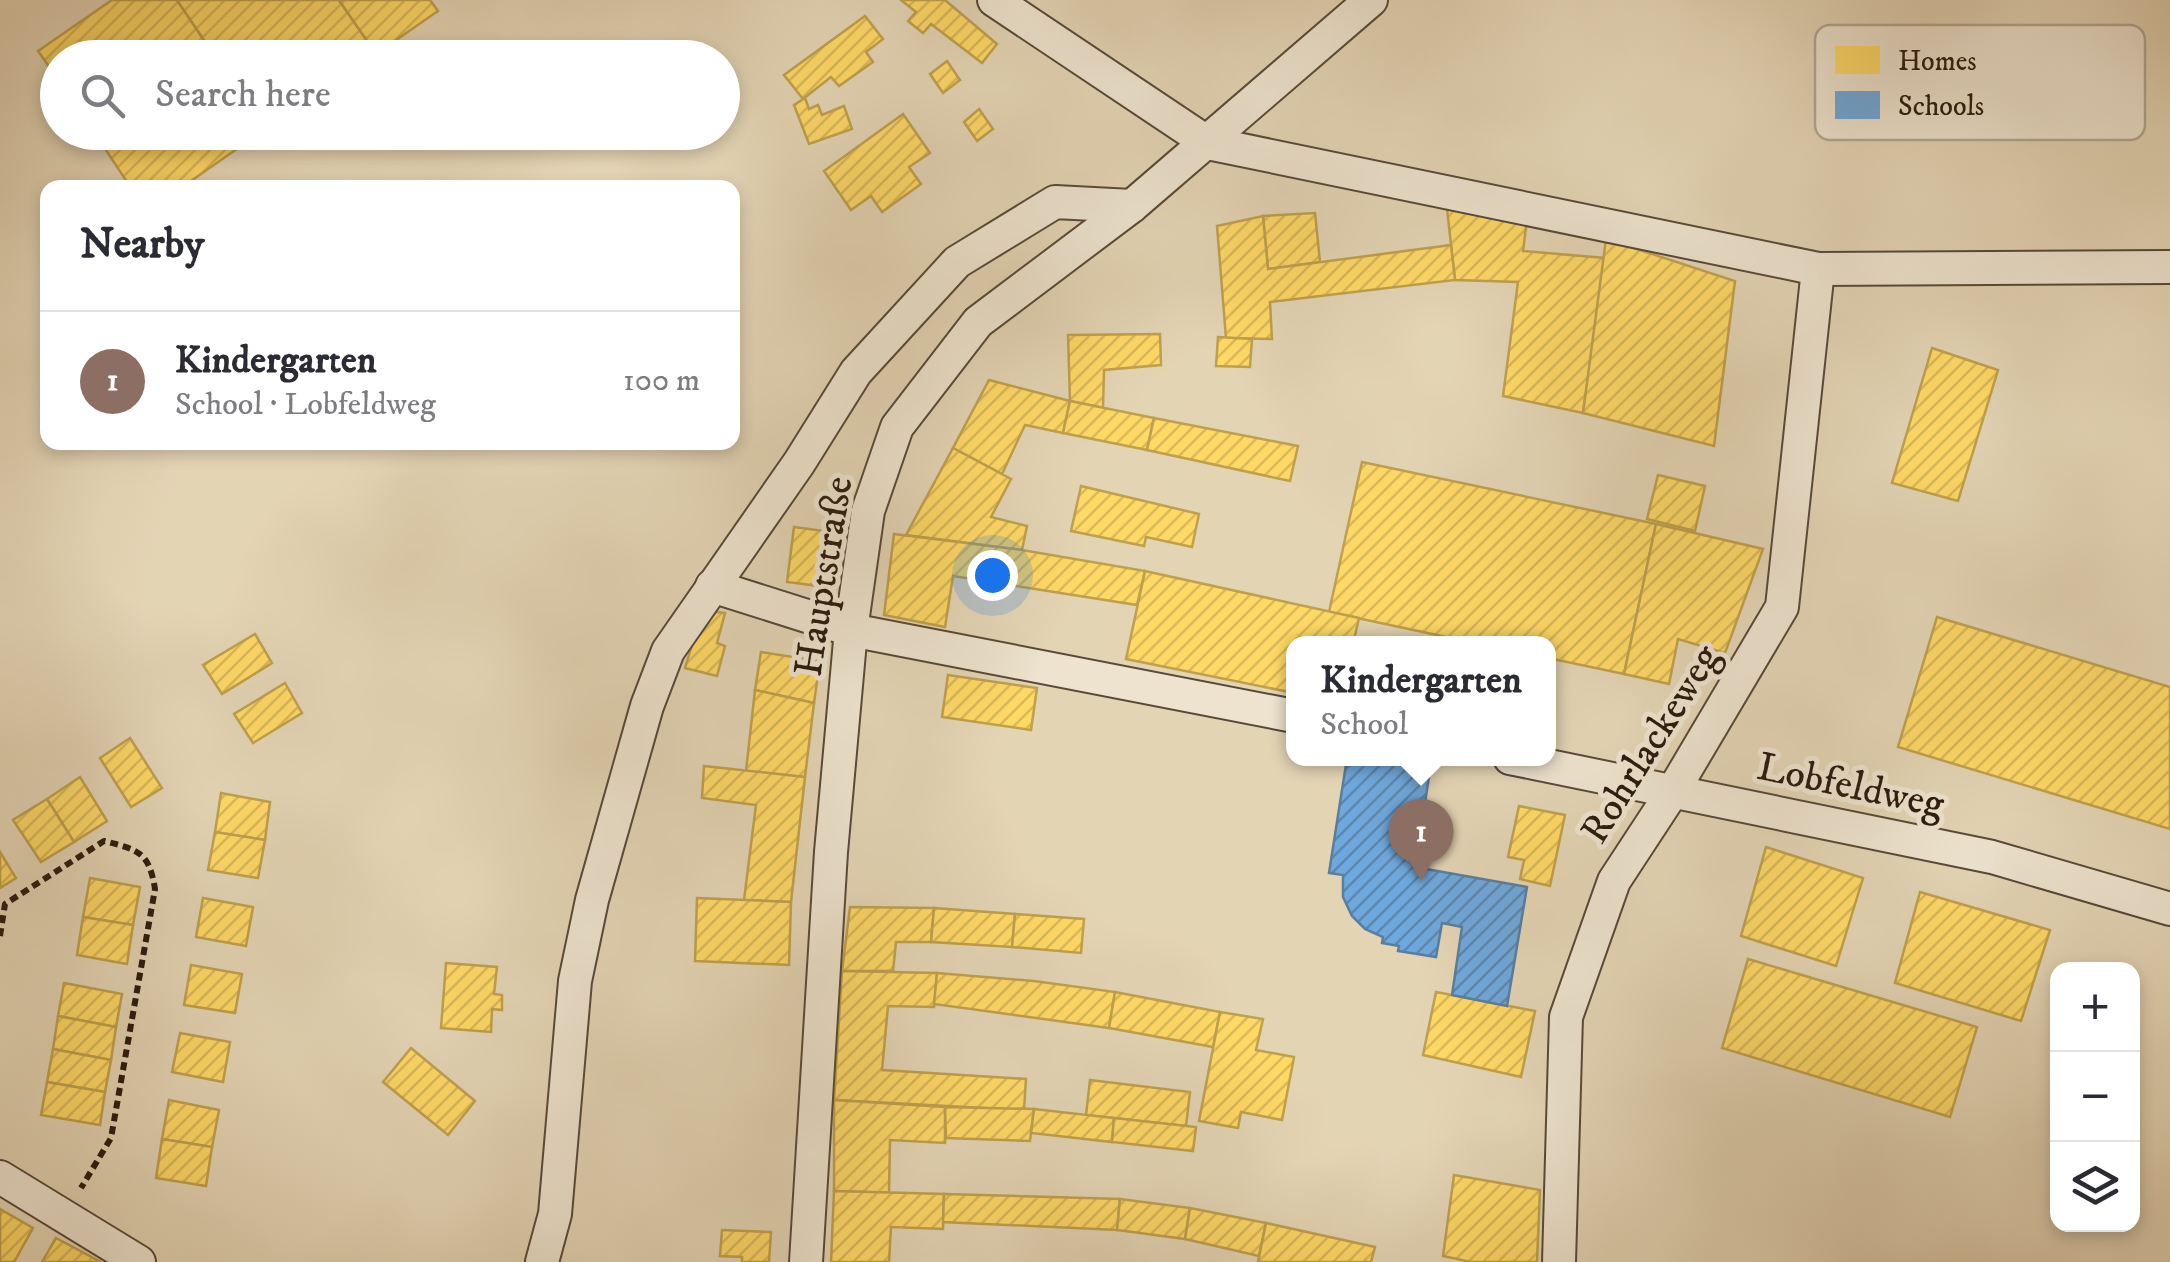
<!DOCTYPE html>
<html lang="en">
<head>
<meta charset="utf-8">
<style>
	:root { --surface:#fff; --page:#f7f7f7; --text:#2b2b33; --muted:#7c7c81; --line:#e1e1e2; --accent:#b45309 }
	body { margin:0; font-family:"IM FELL DW Pica",serif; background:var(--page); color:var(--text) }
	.controls { position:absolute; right:30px; bottom:30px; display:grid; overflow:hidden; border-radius:20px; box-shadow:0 5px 15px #0003 }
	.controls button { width:90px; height:90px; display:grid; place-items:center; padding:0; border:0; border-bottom:2px solid var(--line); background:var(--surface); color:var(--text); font:50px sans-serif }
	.you { position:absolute; left:992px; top:575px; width:35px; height:35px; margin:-25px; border:8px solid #fff; border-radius:50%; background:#1a73e8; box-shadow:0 0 0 15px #1a73e833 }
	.badge { display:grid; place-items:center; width:65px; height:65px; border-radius:50%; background:var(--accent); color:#fff; font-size:32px; font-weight:700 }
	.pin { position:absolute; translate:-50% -82px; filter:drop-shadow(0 2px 5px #0008) }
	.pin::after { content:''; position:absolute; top:52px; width:35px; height:30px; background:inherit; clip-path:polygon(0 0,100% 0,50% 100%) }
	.popup { position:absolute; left:1286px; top:636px; width:270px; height:130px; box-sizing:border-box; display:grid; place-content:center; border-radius:20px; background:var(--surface); filter:drop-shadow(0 2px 8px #0005); font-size:32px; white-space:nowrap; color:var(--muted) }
	.popup b { font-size:38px; color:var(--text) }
	.popup::after { content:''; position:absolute; left:50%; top:100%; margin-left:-20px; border:20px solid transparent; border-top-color:var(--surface) }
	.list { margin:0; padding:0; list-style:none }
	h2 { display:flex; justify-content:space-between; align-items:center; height:130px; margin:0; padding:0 40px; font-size:42px }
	h2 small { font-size:32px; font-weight:400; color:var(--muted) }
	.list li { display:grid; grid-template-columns:65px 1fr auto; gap:30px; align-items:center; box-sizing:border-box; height:140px; padding:0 40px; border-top:2px solid var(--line) }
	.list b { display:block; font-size:38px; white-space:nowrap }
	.list p { margin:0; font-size:32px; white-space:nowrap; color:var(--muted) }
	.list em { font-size:32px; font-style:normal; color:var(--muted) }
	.icon { flex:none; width:55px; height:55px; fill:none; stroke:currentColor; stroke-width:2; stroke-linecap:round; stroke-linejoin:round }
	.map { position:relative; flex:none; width:2170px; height:1262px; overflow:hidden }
	.search { position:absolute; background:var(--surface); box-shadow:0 5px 15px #0003; left:40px; top:40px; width:700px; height:110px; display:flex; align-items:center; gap:25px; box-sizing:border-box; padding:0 35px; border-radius:55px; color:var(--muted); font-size:38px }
	.panel { position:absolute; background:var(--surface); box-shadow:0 5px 15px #0003; left:40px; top:180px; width:700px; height:270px; border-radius:20px }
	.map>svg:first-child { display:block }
	.homes { fill:url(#homes-hatch); stroke:#bfa04c; stroke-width:2.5 }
	.schools { fill:url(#schools-hatch); stroke:#5a7e9e; stroke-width:2.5 }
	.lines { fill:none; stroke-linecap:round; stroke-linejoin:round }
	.street-casing { stroke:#584938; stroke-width:36 }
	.path { stroke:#2a1b0e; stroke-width:6; stroke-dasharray:8 5; stroke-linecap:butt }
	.street { stroke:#ede3ce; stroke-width:32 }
	.labels { text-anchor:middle; stroke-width:10; stroke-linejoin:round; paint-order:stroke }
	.street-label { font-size:40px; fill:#2a1b0e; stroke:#ede3ce }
	.key { fill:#ede3ce; stroke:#b2a794; stroke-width:2.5 }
	.key-label { font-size:28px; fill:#2a1b0e }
</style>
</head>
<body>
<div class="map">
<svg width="2170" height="1262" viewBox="0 0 2170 1262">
	<defs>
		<pattern id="homes-hatch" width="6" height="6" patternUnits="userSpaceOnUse" patternTransform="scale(2.5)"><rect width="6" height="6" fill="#ffd966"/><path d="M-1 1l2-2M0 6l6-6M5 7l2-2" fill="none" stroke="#dbba57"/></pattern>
		<pattern id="schools-hatch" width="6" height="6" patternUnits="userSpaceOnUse" patternTransform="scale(2.5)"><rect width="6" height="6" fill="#6fa8dc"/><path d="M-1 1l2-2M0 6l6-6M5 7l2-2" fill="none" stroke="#5b88b1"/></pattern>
	</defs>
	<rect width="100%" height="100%" fill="#e3d4b4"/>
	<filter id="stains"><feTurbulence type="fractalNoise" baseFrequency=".002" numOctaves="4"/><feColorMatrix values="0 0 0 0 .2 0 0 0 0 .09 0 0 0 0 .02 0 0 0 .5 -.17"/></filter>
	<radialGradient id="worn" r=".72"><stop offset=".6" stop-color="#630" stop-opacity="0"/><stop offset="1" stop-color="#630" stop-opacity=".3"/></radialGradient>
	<g class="homes">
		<polygon points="112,0 177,0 216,58 58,58 58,79 38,51"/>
		<polygon points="177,0 339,0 376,54 371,58 216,58"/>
		<polygon points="339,0 430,0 438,11 376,54"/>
		<polygon points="901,0 945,0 997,44 982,63 931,24 923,33 908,21 916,12"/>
		<polygon points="865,16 883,39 866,52 873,62 839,86 831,77 803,99 784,75"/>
		<polygon points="947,61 960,80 943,93 930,74"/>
		<polygon points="805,98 809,109 818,105 822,115 844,106 852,129 809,144 794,105"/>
		<polygon points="979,109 993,129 977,141 964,122"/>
		<polygon points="903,114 930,153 909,167 921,184 882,212 871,196 851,210 824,171"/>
		<polygon points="94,132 261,132 181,188 131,188"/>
		<polygon points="1447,209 1527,219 1523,251 1605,258 1583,413 1503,396 1518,282 1455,280"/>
		<polygon points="1315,213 1320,262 1268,269 1263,216"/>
		<polygon points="1263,216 1268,269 1451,245 1455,280 1270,302 1272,339 1226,338 1217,226"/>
		<polygon points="1606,239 1735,281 1714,446 1583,413"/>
		<polygon points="1160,334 1161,365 1104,370 1103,408 1070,401 1068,335"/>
		<polygon points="1218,337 1252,339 1250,367 1216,366"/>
		<polygon points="1932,348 1998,370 1958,501 1892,483"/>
		<polygon points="989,380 1070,401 1063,433 1025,425 1002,474 953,448"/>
		<polygon points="1070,401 1154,418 1147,450 1063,433"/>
		<polygon points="1154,418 1298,446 1290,481 1147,450"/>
		<polygon points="953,448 1011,479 991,517 1027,526 1022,550 906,535"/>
		<polygon points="1362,462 1656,524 1624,674 1548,658 1548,644 1479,644 1329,612"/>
		<polygon points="1658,475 1705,486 1695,531 1647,519"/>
		<polygon points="1081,486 1199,514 1192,547 1146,537 1144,546 1071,531"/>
		<polygon points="1656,524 1763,549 1725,653 1678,639 1669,684 1624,674"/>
		<polygon points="794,527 832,532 827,587 787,582"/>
		<polygon points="894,534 1022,550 1145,571 1137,605 953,576 945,627 884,615"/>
		<polygon points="1145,571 1359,618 1353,644 1294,644 1294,693 1126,659"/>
		<polygon points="709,611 725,613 717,643 725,646 717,676 685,668 700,619"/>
		<polygon points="1937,617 2170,687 2170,829 1898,747"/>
		<polygon points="255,634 272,663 222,694 203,665"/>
		<polygon points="761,652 820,661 814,703 755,690"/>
		<polygon points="948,675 1037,688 1031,730 942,717"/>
		<polygon points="285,683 302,713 253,743 234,714"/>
		<polygon points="755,690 814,703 805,777 746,771"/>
		<polygon points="130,738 162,788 131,807 100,758"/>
		<polygon points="704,766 805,777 791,902 744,900 756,805 702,798"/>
		<polygon points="80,777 107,821 74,842 47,799"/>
		<polygon points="221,793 270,802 265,840 215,832"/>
		<polygon points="47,799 74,842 41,862 13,820"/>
		<polygon points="1519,806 1565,815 1550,886 1520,879 1524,860 1508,857"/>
		<polygon points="215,832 265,840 258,878 208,870"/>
		<polygon points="1766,847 1863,878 1836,966 1741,936"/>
		<polygon points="0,852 16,878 0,888"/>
		<polygon points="90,878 140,887 133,925 83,917"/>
		<polygon points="1920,892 2050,930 2021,1021 1895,983"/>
		<polygon points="203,898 253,907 246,946 196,937"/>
		<polygon points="697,898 791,902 789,965 695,961"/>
		<polygon points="850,907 934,908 931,942 896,942 893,971 842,971"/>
		<polygon points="934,908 1015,914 1012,947 931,942"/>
		<polygon points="1015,914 1084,919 1081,953 1012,947"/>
		<polygon points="83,917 133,925 127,964 77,955"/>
		<polygon points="1748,959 1977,1027 1950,1117 1722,1048"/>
		<polygon points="446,963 497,967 494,994 502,995 502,1010 492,1009 491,1032 441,1028"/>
		<polygon points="191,965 242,974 235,1013 184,1005"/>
		<polygon points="842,971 937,973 934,1007 888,1006 882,1070 1026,1079 1024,1110 834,1100"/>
		<polygon points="937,973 1034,981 1115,992 1109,1028 934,1004"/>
		<polygon points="64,983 122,994 116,1027 58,1016"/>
		<polygon points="1115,992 1220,1012 1213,1047 1109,1028"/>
		<polygon points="1436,992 1535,1011 1521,1077 1423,1055"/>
		<polygon points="1220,1012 1263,1019 1256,1050 1294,1057 1282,1120 1241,1112 1238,1128 1199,1121"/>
		<polygon points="58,1016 116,1027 111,1060 53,1049"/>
		<polygon points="180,1033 230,1042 223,1082 172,1072"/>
		<polygon points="411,1048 475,1101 448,1135 383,1082"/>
		<polygon points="53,1049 111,1060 105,1092 47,1082"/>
		<polygon points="1090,1080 1190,1092 1186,1126 1086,1115"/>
		<polygon points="47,1082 105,1092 100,1125 41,1115"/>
		<polygon points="169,1100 219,1110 212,1147 162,1139"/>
		<polygon points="834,1100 945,1107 945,1143 890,1140 889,1193 834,1191"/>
		<polygon points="945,1107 1034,1109 1030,1141 946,1138"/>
		<polygon points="1034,1109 1114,1118 1112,1142 1031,1133"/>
		<polygon points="1114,1118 1196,1127 1193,1151 1112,1142"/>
		<polygon points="162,1139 212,1147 206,1186 156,1178"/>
		<polygon points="1454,1175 1540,1190 1537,1262 1471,1262 1443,1256"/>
		<polygon points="834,1191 944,1194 943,1229 891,1227 889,1262 831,1262"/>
		<polygon points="944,1194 1120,1199 1117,1230 943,1222"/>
		<polygon points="1120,1199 1190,1208 1185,1239 1117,1230"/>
		<polygon points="1190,1208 1266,1223 1259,1256 1185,1239"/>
		<polygon points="0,1209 33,1228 14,1262 0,1262"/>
		<polygon points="1266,1223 1375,1247 1371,1262 1258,1262"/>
		<polygon points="722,1230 771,1232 769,1262 742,1262 742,1257 720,1256"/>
		<polygon points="56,1238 101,1262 42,1262"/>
	</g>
	<polygon class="schools" points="1347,758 1394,758 1431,764 1415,867 1527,887 1507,1006 1452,995 1462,927 1442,923 1436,957 1398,951 1399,946 1382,943 1383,937 1365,929 1352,916 1343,897 1343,875 1329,873"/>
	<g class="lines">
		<defs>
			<g id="street">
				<polyline points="994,0 1208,143 1818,269 2170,267"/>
				<polyline points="712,586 851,630 1294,716"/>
				<polyline points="1510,758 1992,857 2170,909"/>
				<polyline points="0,1177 139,1262"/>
				<polyline points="542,1262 555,1214 575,981 592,900 647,706 668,651 799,463 856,372 957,262 1055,202 1132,206"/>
				<polyline points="806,1262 831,852 851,630 868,511 897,427 978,322 1132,206 1371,0"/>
				<polyline points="1559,1262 1566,1017 1614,881 1673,791 1782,607 1818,269"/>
			</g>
		</defs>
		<use href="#street" class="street-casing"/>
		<path class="path" d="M0,936l5,-32 99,-63c35,9 45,11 51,48l-44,249 -30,50"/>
		<use href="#street" class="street"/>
	</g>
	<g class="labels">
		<g class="street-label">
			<text transform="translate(822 576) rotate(-81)" y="14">Hauptstraße</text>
			<text transform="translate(1649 743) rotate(-58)" y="14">Rohrlackeweg</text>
			<text transform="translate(1851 784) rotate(12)" y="14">Lobfeldweg</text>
		</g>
	</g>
	<rect x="1815" y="25" width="330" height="115" rx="15" class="key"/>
	<rect x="1835" y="46" width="45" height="28" fill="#ffd966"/>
	<rect x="1835" y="91" width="45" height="28" fill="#6fa8dc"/>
	<g class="key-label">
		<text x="1898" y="70">Homes</text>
		<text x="1898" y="115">Schools</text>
	</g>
	<rect width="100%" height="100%" filter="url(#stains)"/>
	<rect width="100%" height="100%" fill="url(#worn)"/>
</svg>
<div class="controls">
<button>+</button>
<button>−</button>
<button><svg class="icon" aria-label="layers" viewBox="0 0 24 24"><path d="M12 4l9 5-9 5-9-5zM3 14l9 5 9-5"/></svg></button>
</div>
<div class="you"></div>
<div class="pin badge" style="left:1421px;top:881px;background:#8d6e63">1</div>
<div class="popup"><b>Kindergarten</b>School</div>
<div class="search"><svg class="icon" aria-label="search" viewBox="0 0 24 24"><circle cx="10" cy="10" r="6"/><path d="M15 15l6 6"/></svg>Search here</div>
<section class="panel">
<h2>Nearby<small></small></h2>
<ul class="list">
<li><span class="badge" style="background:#8d6e63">1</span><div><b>Kindergarten</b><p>School · Lobfeldweg</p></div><em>100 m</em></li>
</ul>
</section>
</div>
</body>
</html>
